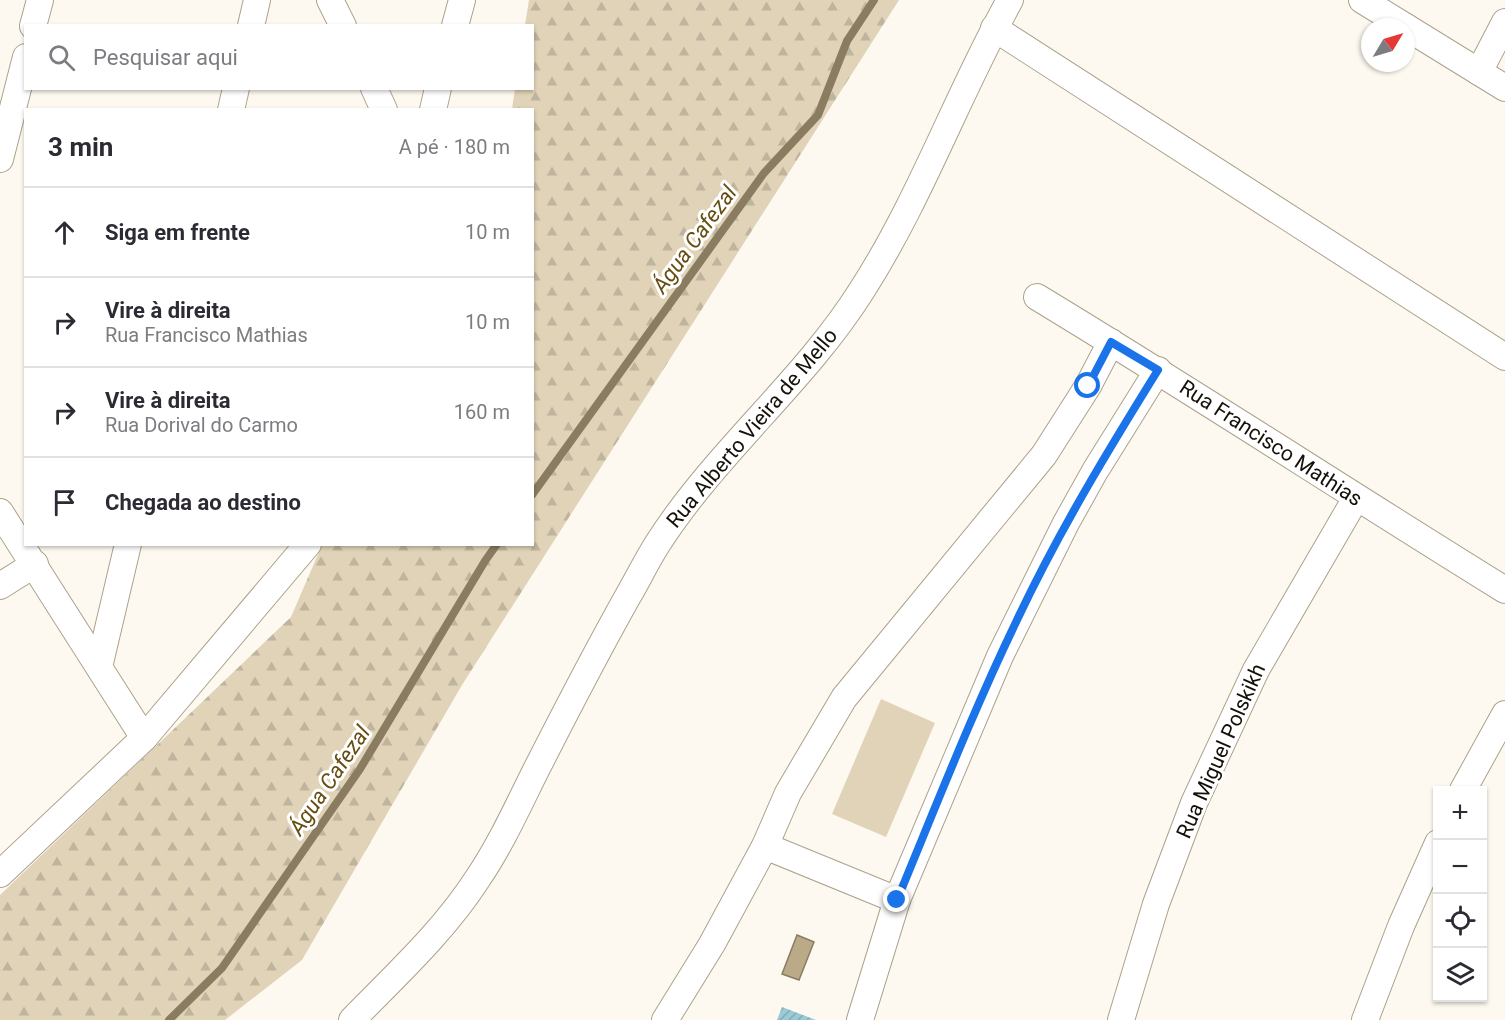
<!DOCTYPE html>
<html lang="pt">
<head>
<meta charset="utf-8">
<style>
	:root { --surface:#fff; --page:#f2f2f3; --text:#2b2b33; --muted:#7c7c81; --line:#e1e1e2 }
	body { margin:0; font-family:Roboto,sans-serif; background:var(--page); color:var(--text) }
	.controls { position:absolute; right:18px; bottom:18px; display:grid; overflow:hidden; border-radius:0px; box-shadow:0 2px 4px #0004 }
	.controls button { width:54px; height:54px; display:grid; place-items:center; padding:0; border:0; border-bottom:2px solid var(--line); background:var(--surface); color:var(--text); font:30px sans-serif }
	.compass { position:absolute; left:1361px; top:18px; width:54px; height:54px; border-radius:50%; background:var(--surface); box-shadow:0 2px 4px #0004; rotate:52deg }
	.stop { position:absolute; width:18px; height:18px; margin:-14px; border:4px solid #1a73e8; border-radius:50%; background:#fff }
	.stop.end { background:#1a73e8; border-color:#fff; box-shadow:0 2px 6px #0008 }
	.list { margin:0; padding:0; list-style:none }
	h2 { display:flex; justify-content:space-between; align-items:center; height:78px; margin:0; padding:0 24px; font-size:26px }
	h2 small { font-size:20px; font-weight:400; color:var(--muted) }
	.list li { display:grid; grid-template-columns:39px 1fr auto; gap:18px; align-items:center; box-sizing:border-box; height:90px; padding:0 24px; border-top:2px solid var(--line) }
	.list b { display:block; font-size:22px; white-space:nowrap }
	.list p { margin:0; font-size:20px; white-space:nowrap; color:var(--muted) }
	.list em { font-size:20px; font-style:normal; color:var(--muted) }
	.icon { flex:none; width:33px; height:33px; fill:none; stroke:currentColor; stroke-width:2; stroke-linecap:round; stroke-linejoin:round }
	.map { position:relative; flex:none; width:1505px; height:1020px; overflow:hidden }
	.search { position:absolute; background:var(--surface); box-shadow:0 2px 4px #0004; left:24px; top:24px; width:510px; height:66px; display:flex; align-items:center; gap:15px; box-sizing:border-box; padding:0 21px; border-radius:0px; color:var(--muted); font-size:22px }
	.panel { position:absolute; background:var(--surface); box-shadow:0 2px 4px #0004; left:24px; top:108px; width:510px; height:438px; border-radius:0px }
	.map>svg:first-child { display:block }
	.forest { fill:url(#forest-firs) }
	.pitch { fill:#e0d3b8 }
	.water { fill:#bbaa87; stroke:#897c61; stroke-width:1.5 }
	.lines { fill:none; stroke-linecap:round; stroke-linejoin:round }
	.stream { stroke:#897c61; stroke-width:8 }
	.building { fill:url(#building-hatch) }
	.street-casing { stroke:#aca18b; stroke-width:28 }
	.street { stroke:#fff; stroke-width:26 }
	.route { stroke:#1a73e8; stroke-width:8 }
	.labels { text-anchor:middle; stroke-width:6; stroke-linejoin:round; paint-order:stroke }
	.street-label { font-size:21px; fill:#151109; stroke:#fff }
	.water-label { font-size:22px; font-style:italic; fill:#664d10; stroke:#fff }
</style>
</head>
<body>
<div class="map">
<svg width="1505" height="1020" viewBox="0 0 1505 1020">
	<defs>
		<pattern id="forest-firs" width="22" height="20" patternUnits="userSpaceOnUse" patternTransform="scale(1.5)"><rect width="22" height="20" fill="#e0d3b8"/><path d="M5 1l3.5 6h-7zM16 11l3.5 6h-7z" fill="#bfb49d"/></pattern>
		<pattern id="building-hatch" width="6" height="6" patternUnits="userSpaceOnUse" patternTransform="scale(1.5)"><rect width="6" height="6" fill="#9bc9d6"/><path d="M-1 1l2-2M0 6l6-6M5 7l2-2" fill="none" stroke="#85acb6"/></pattern>
	</defs>
	<rect width="100%" height="100%" fill="#fef9f0"/>
	<polygon class="forest" points="529,0 899,0 462,685 302,960 225,1020 0,1020 0,895 291,617 322,545 532,544 532,110 512,109 515,89 532,88 532,26 525,25"/>
	<polygon class="pitch" points="881,699 935,723 886,837 832,814"/>
	<polygon class="water" points="797,935 814,942 799,980 782,974"/>
	<g class="lines">
		<g class="stream">
			<polyline points="532,495 764,173 818,115 847,41 874,0"/>
			<polyline points="169,1020 222,968 360,769 485,561 497,544"/>
		</g>
	</g>
	<polygon class="building" points="782,1007 816,1020 777,1020"/>
	<g class="lines">
		<defs>
			<g id="street">
				<polyline points="330,0 343,26"/>
				<polyline points="1362,0 1406,27"/>
				<polyline points="33,26 40,0"/>
				<polyline points="251,26 257,0"/>
				<polyline points="455,26 462,0"/>
				<polyline points="1406,27 1505,88"/>
				<polyline points="994,28 1505,357"/>
				<polyline points="1479,72 1505,22"/>
				<polyline points="374,88 384,110"/>
				<polyline points="231,110 236,88"/>
				<polyline points="433,110 438,88"/>
				<polyline points="0,159 26,57"/>
				<path d="M1037,297c157,95 311,196 468,293"/>
				<polyline points="0,512 144,738"/>
				<polyline points="0,586 35,564"/>
				<polyline points="99,667 128,544"/>
				<polyline points="1463,790 1505,714"/>
				<polyline points="765,846 897,900"/>
				<polyline points="0,874 144,738 308,544"/>
				<path d="M352,1020c44,-45 92,-89 126,-142 23,-34 40,-72 58,-108 30,-59 60,-117 92,-174 10,-17 19,-36 30,-53 59,-92 146,-161 204,-253 59,-92 95,-195 148,-290"/>
				<polyline points="665,1020 712,944 765,846 788,793 844,698 1044,455 1088,386 1111,342"/>
				<polyline points="860,1020 897,900 1000,656 1066,523 1095,471 1158,370"/>
				<polyline points="1121,1020 1156,904 1194,803 1256,670 1356,498"/>
				<polyline points="1365,1020 1401,926 1438,843"/>
			</g>
		</defs>
		<use href="#street" class="street-casing"/>
		<use href="#street" class="street"/>
	</g>
	<g class="lines">
		<path class="route" d="M897,900c39,-94 76,-189 120,-280 41,-87 90,-168 141,-250l-47,-28 -23,44"/>
	</g>
	<g class="labels">
		<g class="street-label">
			<text transform="translate(752 428) rotate(-50)" y="7">Rua Alberto Vieira de Mello</text>
			<text transform="translate(1271 443) rotate(33)" y="7">Rua Francisco Mathias</text>
			<text transform="translate(1221 751) rotate(-66)" y="7">Rua Miguel Polskikh</text>
		</g>
		<g class="water-label">
			<text transform="translate(694 239) rotate(-54)" y="8">Água Cafezal</text>
			<text transform="translate(329 780) rotate(-56)" y="8">Água Cafezal</text>
		</g>
	</g>
</svg>
<div class="controls">
<button>+</button>
<button>−</button>
<button><svg class="icon" aria-label="locate" viewBox="0 0 24 24"><circle cx="12" cy="12" r="6"/><path d="M12 2v4M12 18v4M2 12h4M18 12h4"/></svg></button>
<button><svg class="icon" aria-label="layers" viewBox="0 0 24 24"><path d="M12 4l9 5-9 5-9-5zM3 14l9 5 9-5"/></svg></button>
</div>
<svg class="compass" viewBox="-18 -18 36 36"><path d="M0-13l5 13h-10z" fill="#e53935"/><path d="M0 13l5-13h-10z" fill="#7c7c81"/></svg>
<div class="stop" style="left:1088px;top:386px"></div>
<div class="stop end" style="left:897px;top:900px"></div>
<div class="search"><svg class="icon" aria-label="search" viewBox="0 0 24 24"><circle cx="10" cy="10" r="6"/><path d="M15 15l6 6"/></svg>Pesquisar aqui</div>
<section class="panel">
<h2>3 min<small>A pé · 180 m</small></h2>
<ul class="list">
<li><svg class="icon" aria-label="ahead" viewBox="0 0 24 24"><path d="M12 20V5M6 11l6-6 6 6"/></svg><div><b>Siga em frente</b></div><em>10 m</em></li>
<li><svg class="icon" aria-label="right" viewBox="0 0 24 24"><path d="M7 20v-9h11M14 6l5 5-5 5"/></svg><div><b>Vire à direita</b><p>Rua Francisco Mathias</p></div><em>10 m</em></li>
<li><svg class="icon" aria-label="right" viewBox="0 0 24 24"><path d="M7 20v-9h11M14 6l5 5-5 5"/></svg><div><b>Vire à direita</b><p>Rua Dorival do Carmo</p></div><em>160 m</em></li>
<li><svg class="icon" aria-label="arrive" viewBox="0 0 24 24"><path d="M6 21V4h12l-3 4 3 4H6"/></svg><div><b>Chegada ao destino</b></div></li>
</ul>
</section>
</div>
</body>
</html>
